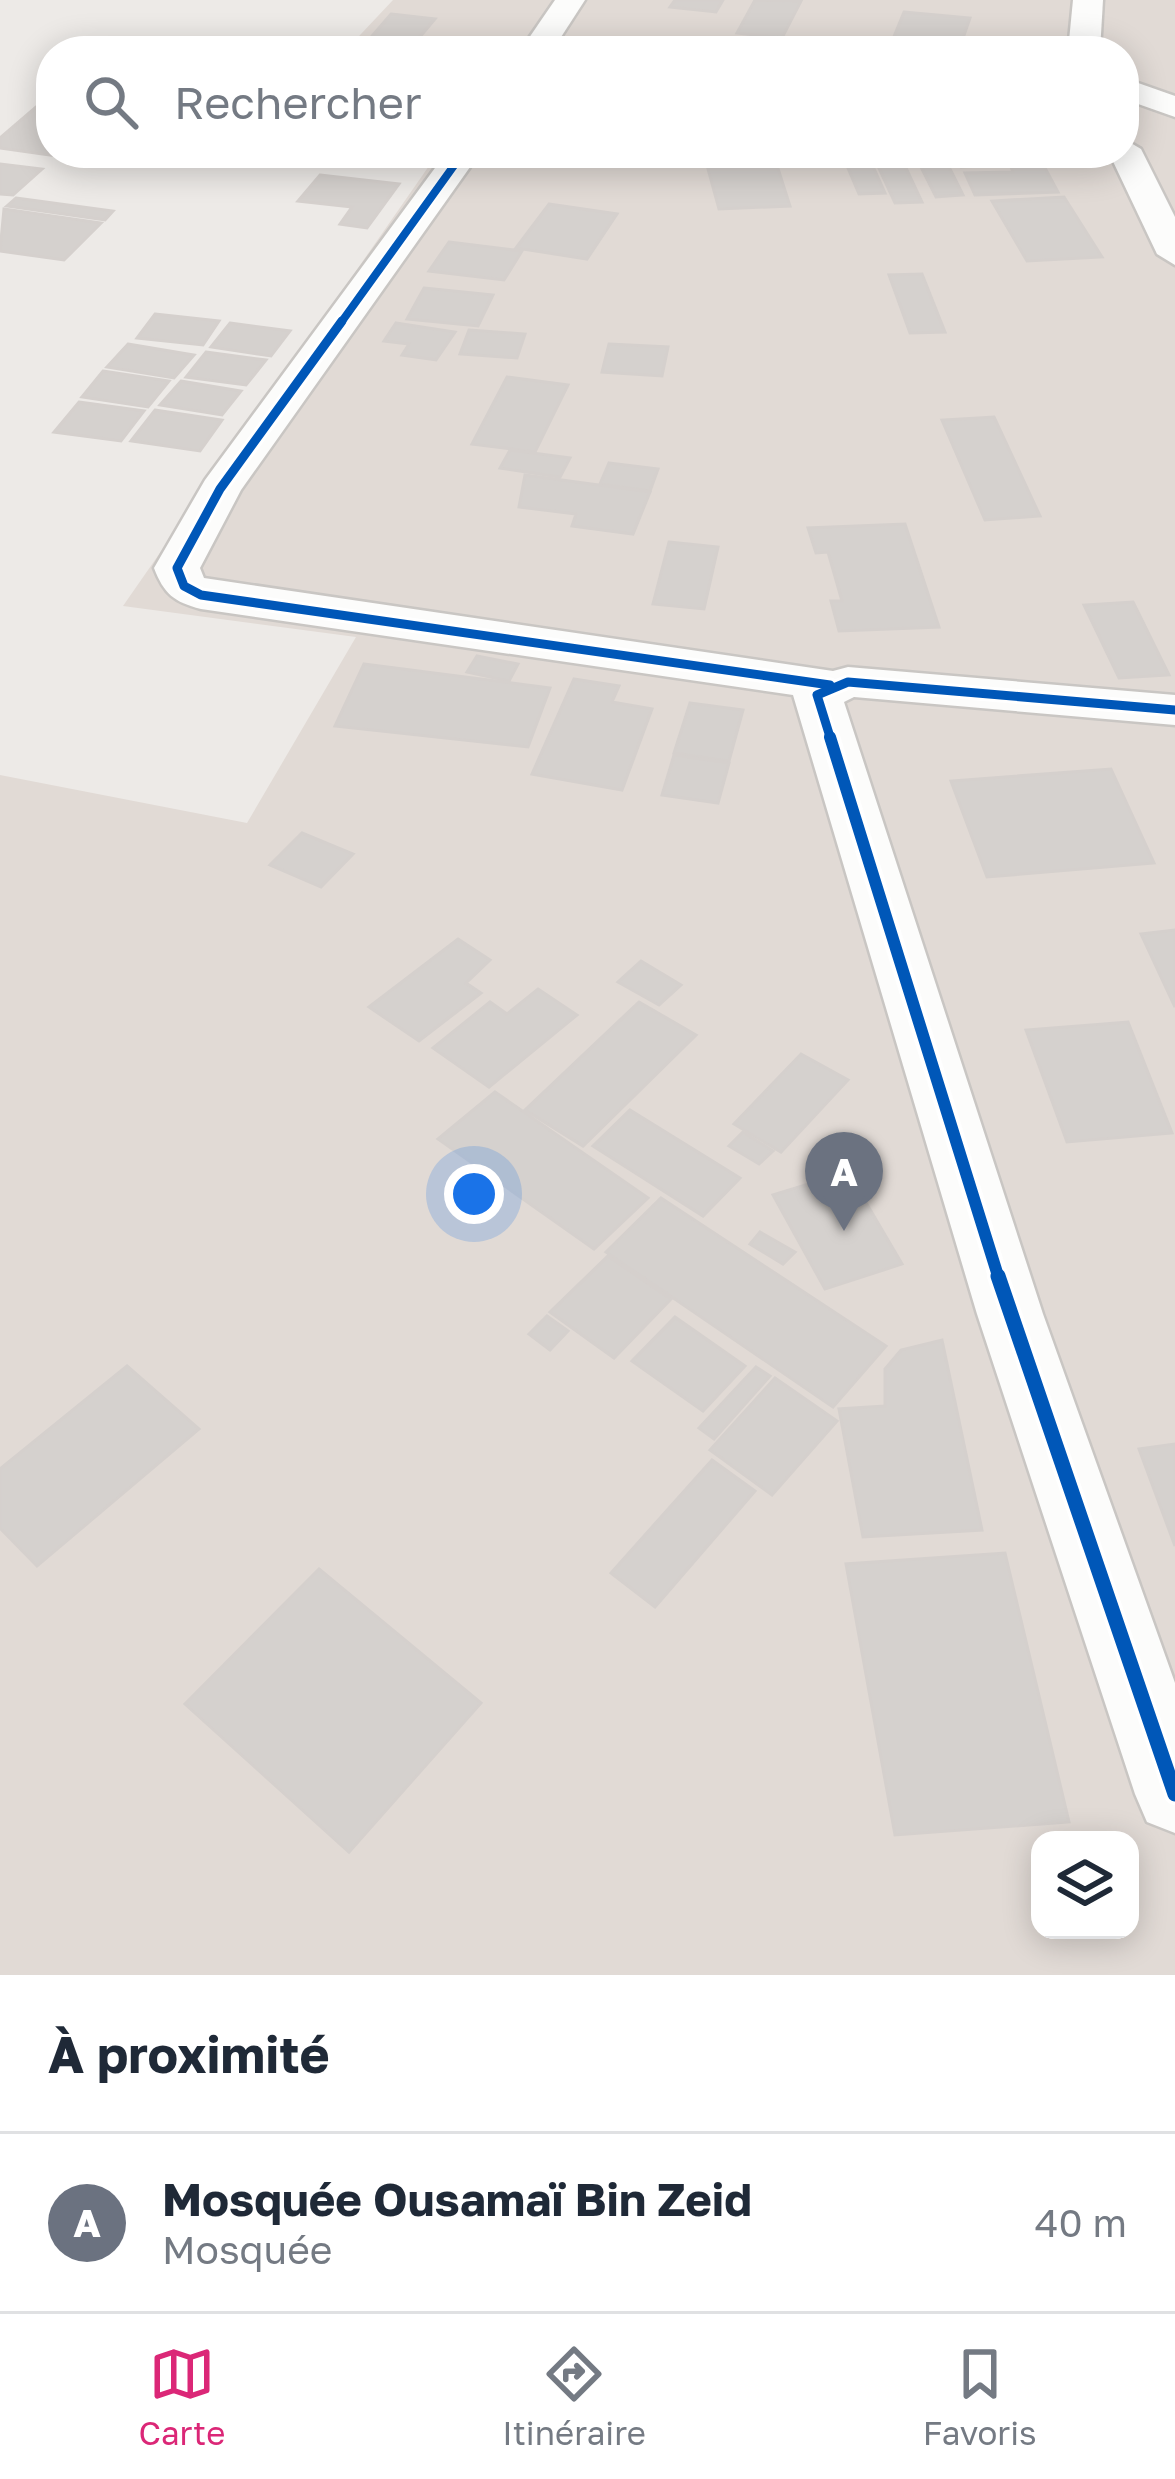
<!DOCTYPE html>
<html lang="fr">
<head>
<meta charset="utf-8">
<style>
	:root { --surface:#fff; --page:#f6f6f7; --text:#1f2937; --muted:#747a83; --line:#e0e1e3; --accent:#db2777 }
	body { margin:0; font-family:"Golos Text",sans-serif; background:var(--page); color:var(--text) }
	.controls { position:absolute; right:36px; bottom:36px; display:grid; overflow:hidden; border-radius:24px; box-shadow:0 6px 30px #0003 }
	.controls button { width:108px; height:108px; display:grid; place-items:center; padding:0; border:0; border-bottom:3px solid var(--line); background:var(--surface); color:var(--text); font:60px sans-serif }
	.you { position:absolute; left:474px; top:1194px; width:42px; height:42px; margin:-30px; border:9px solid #fff; border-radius:50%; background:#1a73e8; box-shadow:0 0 0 18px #1a73e833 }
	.badge { display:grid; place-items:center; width:78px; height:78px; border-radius:50%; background:var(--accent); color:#fff; font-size:39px; font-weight:700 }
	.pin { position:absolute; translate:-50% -99px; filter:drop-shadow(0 3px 6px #0008) }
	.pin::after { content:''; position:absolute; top:63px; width:42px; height:36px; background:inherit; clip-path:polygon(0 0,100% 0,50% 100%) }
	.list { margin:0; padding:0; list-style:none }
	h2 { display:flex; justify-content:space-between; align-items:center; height:156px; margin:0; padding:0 48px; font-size:51px }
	h2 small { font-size:39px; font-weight:400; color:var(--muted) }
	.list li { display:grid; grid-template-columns:78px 1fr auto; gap:36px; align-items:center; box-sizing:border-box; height:180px; padding:0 48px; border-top:3px solid var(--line) }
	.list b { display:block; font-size:45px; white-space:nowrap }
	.list p { margin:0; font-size:39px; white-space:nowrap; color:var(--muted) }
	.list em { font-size:39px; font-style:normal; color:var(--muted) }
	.icon { flex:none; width:66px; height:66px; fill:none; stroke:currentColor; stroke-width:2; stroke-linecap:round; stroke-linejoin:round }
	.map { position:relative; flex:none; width:1175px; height:1975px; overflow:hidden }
	.search { position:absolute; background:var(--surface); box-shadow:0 6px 30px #0003; left:36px; right:36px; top:36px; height:132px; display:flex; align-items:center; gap:30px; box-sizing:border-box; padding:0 42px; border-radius:48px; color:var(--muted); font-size:45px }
	.sheet { height:336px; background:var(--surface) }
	nav { display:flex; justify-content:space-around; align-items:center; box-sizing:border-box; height:168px; border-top:3px solid var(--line); background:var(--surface); font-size:33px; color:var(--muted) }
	nav a { display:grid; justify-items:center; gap:6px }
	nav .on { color:var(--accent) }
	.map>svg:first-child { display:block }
	.residential { fill:#e1dad5; fill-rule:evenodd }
	.building { fill:#d5d1ce; stroke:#d5d0cd; stroke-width:3 }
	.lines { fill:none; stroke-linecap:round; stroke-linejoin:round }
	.street-casing { stroke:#c9c6c3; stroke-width:5 }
	.street { fill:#fcfcfb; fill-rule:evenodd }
	.cycleway-far3-casing { stroke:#fff; stroke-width:12 }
	.cycleway-far2-casing { stroke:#fff; stroke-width:15 }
	.cycleway-far1-casing { stroke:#fff; stroke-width:20 }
	.cycleway-casing { stroke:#fff; stroke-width:22 }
	.cycleway-far3 { stroke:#0057b8; stroke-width:8 }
	.cycleway-far2 { stroke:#0057b8; stroke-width:9 }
	.cycleway-far1 { stroke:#0057b8; stroke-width:12 }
	.cycleway { stroke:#0057b8; stroke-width:15 }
</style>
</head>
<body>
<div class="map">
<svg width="1175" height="1975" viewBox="0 0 1175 1975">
	<rect width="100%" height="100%" fill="#edeae7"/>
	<path class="residential" d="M393,0h782v1975h-1175v-1200l247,48 109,-186 -233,-31 315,-453h686v-102h-779zM1040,1840h90v90h-90z"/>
	<g class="building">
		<polygon points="675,0 723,0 716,12 670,7"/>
		<polygon points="755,0 801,1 782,38 737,33"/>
		<polygon points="904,12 970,18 962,41 951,40 947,50 891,44"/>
		<polygon points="391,14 435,19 408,51 360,50"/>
		<polygon points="36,107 51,109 51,153 58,153 56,156 0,148 0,138"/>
		<polygon points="867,153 885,193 859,194 842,154"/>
		<polygon points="872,153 899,153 922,202 895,203"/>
		<polygon points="914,153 942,153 963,195 936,197"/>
		<polygon points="955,153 1037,153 1058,192 975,195 965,173 1013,172 1010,165 961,167"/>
		<polygon points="774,156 790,206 719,209 705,158"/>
		<polygon points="0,164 42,169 13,195 0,194"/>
		<polygon points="320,175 399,184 367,228 340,224 352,207 298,201"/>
		<polygon points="1064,197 1102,257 1027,261 992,201"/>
		<polygon points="16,198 113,211 105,220 7,206"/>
		<polygon points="549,204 617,214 587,259 516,248"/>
		<polygon points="4,209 101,223 64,260 0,251"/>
		<polygon points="449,242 522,251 504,280 429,271"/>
		<polygon points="922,274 945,332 910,333 889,275"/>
		<polygon points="424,288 493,295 478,326 407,319"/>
		<polygon points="155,314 219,321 203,345 137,338"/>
		<polygon points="230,323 290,331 271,356 211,347"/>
		<polygon points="396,323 455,332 436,360 402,355 409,344 384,341"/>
		<polygon points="469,330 525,334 517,358 460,354"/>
		<polygon points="128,344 194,355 174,378 107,367"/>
		<polygon points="609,344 668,347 662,376 602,372"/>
		<polygon points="206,352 266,360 246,385 186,377"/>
		<polygon points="103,371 169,381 148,407 82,397"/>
		<polygon points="507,377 568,385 535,452 472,444"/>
		<polygon points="181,381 241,391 222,415 160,405"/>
		<polygon points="79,402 144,411 121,441 54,432"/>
		<polygon points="155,410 222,420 200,451 131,441"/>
		<polygon points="994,417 1040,516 985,520 942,420"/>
		<polygon points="510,450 570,458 560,477 500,468"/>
		<polygon points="609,463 658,469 650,491 600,484"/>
		<polygon points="525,475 650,492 633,534 572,526 576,514 519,507"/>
		<polygon points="905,524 939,627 839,631 831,601 842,601 828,552 816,553 808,528"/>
		<polygon points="669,542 718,547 704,609 653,604"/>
		<polygon points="1133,602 1169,675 1119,678 1084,605"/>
		<polygon points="477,656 518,664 509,681 467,672"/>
		<polygon points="364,664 550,688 528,747 335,726"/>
		<polygon points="574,679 619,686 612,702 652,709 622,790 532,774"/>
		<polygon points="690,703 743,710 729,761 674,753"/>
		<polygon points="674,755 729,763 718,803 662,795"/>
		<polygon points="1111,769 1154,863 987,877 951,781"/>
		<polygon points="302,833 353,854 321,887 270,865"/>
		<polygon points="1175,930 1175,1007 1141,934"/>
		<polygon points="458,939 490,960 466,983 481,993 419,1041 369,1007"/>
		<polygon points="641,961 681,985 659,1005 618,982"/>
		<polygon points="538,989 577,1015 489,1087 433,1048 490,1002 507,1014"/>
		<polygon points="639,1002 696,1035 583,1146 525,1110"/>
		<polygon points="1128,1022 1172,1133 1067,1142 1026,1030"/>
		<polygon points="801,1054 848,1080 781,1152 734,1124"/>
		<polygon points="495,1092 648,1198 594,1249 438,1139"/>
		<polygon points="630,1110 740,1178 703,1216 593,1146"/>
		<polygon points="743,1132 773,1151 759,1164 729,1146"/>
		<polygon points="848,1172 902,1264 825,1289 773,1195"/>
		<polygon points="661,1198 886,1346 833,1407 606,1252"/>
		<polygon points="760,1232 795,1252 783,1264 750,1244"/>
		<polygon points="608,1256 671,1299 614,1358 550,1312"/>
		<polygon points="547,1316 568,1331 550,1350 529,1334"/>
		<polygon points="675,1317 745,1366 703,1411 632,1361"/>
		<polygon points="942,1340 982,1530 863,1537 839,1409 885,1406 885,1369 901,1350"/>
		<polygon points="127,1366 199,1429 37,1566 0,1528 0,1469"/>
		<polygon points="756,1367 770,1376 714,1439 699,1428"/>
		<polygon points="775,1378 837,1421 772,1495 710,1450"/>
		<polygon points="1175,1444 1175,1546 1139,1449"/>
		<polygon points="712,1460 755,1491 655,1607 611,1573"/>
		<polygon points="1005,1553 1069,1822 895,1835 846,1564"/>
		<polygon points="319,1569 481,1703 349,1852 185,1704"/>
	</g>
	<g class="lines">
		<defs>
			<g id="street">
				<polygon points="555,0 585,0 552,51 520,51"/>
				<polygon points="1073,0 1103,0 1100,51 1068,51"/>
				<polygon points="1124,78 1175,96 1175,117 1124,99"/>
				<polygon points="1124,139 1141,149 1175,217 1175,265 1157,254 1109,153 1124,153"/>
				<path d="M446,153h34l-239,337 -41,78 4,10 629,93 15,-4 327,28v30l-321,-28 -10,5 199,612 132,369v150l-28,-11 -12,-28 -158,-480 -184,-619 -592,-86c-27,-7 -37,-15 -47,-41l51,-88z"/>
			</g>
		</defs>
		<use href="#street" class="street-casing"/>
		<use href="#street" class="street"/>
		<defs>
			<polyline id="cycleway-far3" points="340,324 463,153"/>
			<g id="cycleway-far2">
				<polyline points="342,321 220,489 177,568 184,586 201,595 830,685"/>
				<polyline points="831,740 817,695 848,682 1175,710"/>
			</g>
			<polyline id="cycleway-far1" points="830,737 999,1279"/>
			<polyline id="cycleway" points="998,1276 1175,1794"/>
		</defs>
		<use href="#cycleway-far3" class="cycleway-far3-casing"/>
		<use href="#cycleway-far2" class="cycleway-far2-casing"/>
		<use href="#cycleway-far1" class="cycleway-far1-casing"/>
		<use href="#cycleway" class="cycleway-casing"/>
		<use href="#cycleway-far3" class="cycleway-far3"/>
		<use href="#cycleway-far2" class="cycleway-far2"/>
		<use href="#cycleway-far1" class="cycleway-far1"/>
		<use href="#cycleway" class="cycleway"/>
	</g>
</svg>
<div class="controls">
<button><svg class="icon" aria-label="layers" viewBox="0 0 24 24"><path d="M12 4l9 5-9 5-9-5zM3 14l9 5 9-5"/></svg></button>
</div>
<div class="you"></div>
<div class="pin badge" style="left:844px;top:1231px;background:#6b7280">A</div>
<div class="search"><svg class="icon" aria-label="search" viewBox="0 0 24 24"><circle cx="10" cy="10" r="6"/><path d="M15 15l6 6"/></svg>Rechercher</div>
</div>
<section class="sheet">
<h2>À proximité<small></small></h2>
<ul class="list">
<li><span class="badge" style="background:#6b7280">A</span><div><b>Mosquée Ousamaï Bin Zeid</b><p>Mosquée</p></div><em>40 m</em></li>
</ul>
</section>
<nav>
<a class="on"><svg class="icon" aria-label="map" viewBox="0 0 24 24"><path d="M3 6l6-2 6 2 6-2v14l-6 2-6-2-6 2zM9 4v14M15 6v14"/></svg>Carte</a>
<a><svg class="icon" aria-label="directions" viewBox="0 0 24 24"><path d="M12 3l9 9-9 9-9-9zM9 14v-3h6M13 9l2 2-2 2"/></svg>Itinéraire</a>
<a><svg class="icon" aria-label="saved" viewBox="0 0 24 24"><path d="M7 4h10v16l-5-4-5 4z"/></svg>Favoris</a>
</nav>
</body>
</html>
